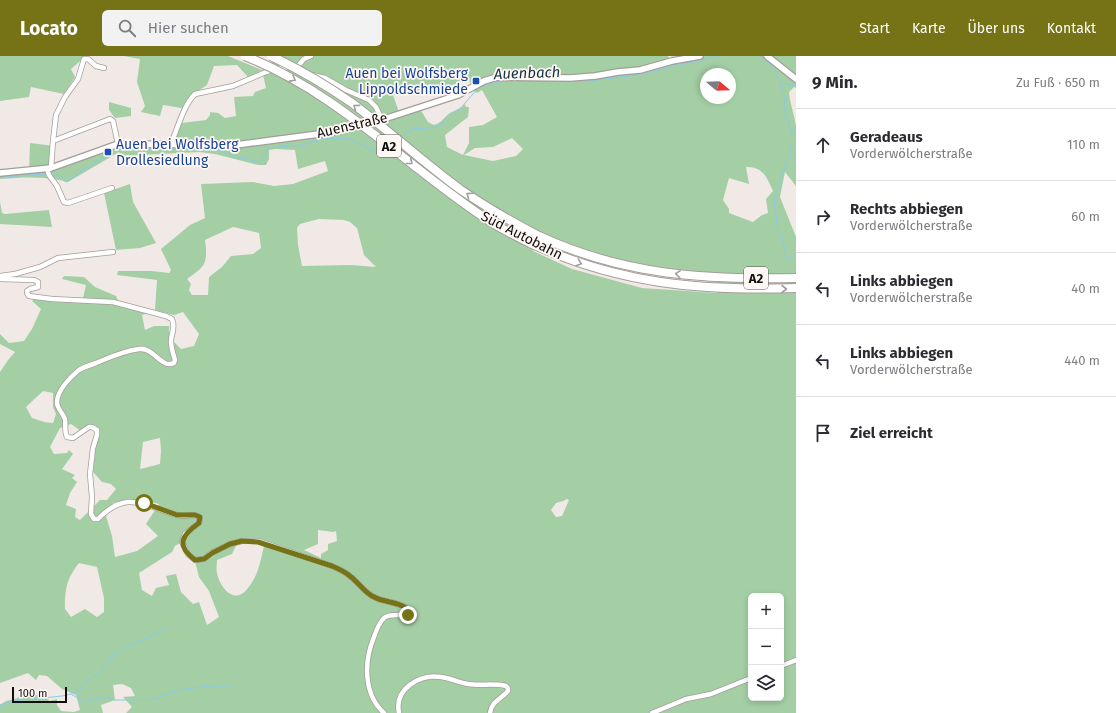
<!DOCTYPE html>
<html lang="de">
<head>
<meta charset="utf-8">
<style>
	:root { --surface:#fff; --page:#f2f2f3; --text:#2b2b33; --muted:#7c7c81; --line:#e1e1e2; --accent:#767317 }
	body { margin:0; font-family:"Fira Sans",sans-serif; background:var(--page); color:var(--text) }
	.controls { position:absolute; right:12px; bottom:12px; display:grid; overflow:hidden; border-radius:6px; box-shadow:0 2px 6px #0003 }
	.controls button { width:36px; height:36px; display:grid; place-items:center; padding:0; border:0; border-bottom:1px solid var(--line); background:var(--surface); color:var(--text); font:20px sans-serif }
	.compass { position:absolute; left:700px; top:12px; width:36px; height:36px; border-radius:50%; background:var(--surface); box-shadow:0 2px 6px #0003; rotate:109deg }
	.scale { position:absolute; left:12px; bottom:10px; width:55px; box-sizing:border-box; padding-left:4px; border:2px solid #110f0e; border-top:0; font-size:11px; line-height:14px; white-space:nowrap; color:#110f0e; -webkit-text-stroke:3px #fef7f4; paint-order:stroke }
	.stop { position:absolute; width:12px; height:12px; margin:-9px; border:3px solid #767317; border-radius:50%; background:#fff }
	.stop.end { background:#767317; border-color:#fff; box-shadow:0 1px 4px #0008 }
	.list { margin:0; padding:0; list-style:none }
	h2 { display:flex; justify-content:space-between; align-items:center; height:52px; margin:0; padding:0 16px; font-size:17px }
	h2 small { font-size:13px; font-weight:400; color:var(--muted) }
	.list li { display:grid; grid-template-columns:26px 1fr auto; gap:12px; align-items:center; box-sizing:border-box; height:72px; padding:0 16px; border-top:1px solid var(--line) }
	.list b { display:block; font-size:15px; white-space:nowrap }
	.list p { margin:0; font-size:13px; white-space:nowrap; color:var(--muted) }
	.list em { font-size:13px; font-style:normal; color:var(--muted) }
	.icon { flex:none; width:22px; height:22px; fill:none; stroke:currentColor; stroke-width:2; stroke-linecap:round; stroke-linejoin:round }
	.map { position:relative; flex:none; width:796px; height:657px; overflow:hidden }
	header { display:flex; align-items:center; gap:24px; box-sizing:border-box; height:56px; padding:0 20px; background:var(--accent); color:#fff }
	header strong { font-size:19px }
	nav { display:flex; gap:22px; margin-inline-start:auto; font-size:14px }
	.search { width:280px; height:36px; background:var(--page); display:flex; align-items:center; gap:10px; box-sizing:border-box; padding:0 14px; border-radius:6px; color:var(--muted); font-size:15px }
	main { display:flex }
	aside { flex:1; background:var(--surface) }
	.map>svg:first-child { display:block }
	.green { fill:#a4cfa5; fill-rule:evenodd }
	.lines { fill:none; stroke-linecap:round; stroke-linejoin:round }
	.stream { stroke:#89caea; stroke-width:1 }
	.minor-casing { stroke:#a49d9a; stroke-width:6 }
	.tertiary-casing { stroke:#a49d9a; stroke-width:8 }
	.motorway-casing { stroke:#a49d9a; stroke-width:10 }
	.minor { stroke:#fff; stroke-width:4.5 }
	.tertiary { stroke:#fff; stroke-width:5.5 }
	.motorway { stroke:#fff; stroke-width:8 }
	.motorway-bridge-casing { stroke:#a49d9a; stroke-width:10; stroke-linecap:butt }
	.motorway-bridge { stroke:#fff; stroke-width:8 }
	.oneway { stroke:#a09f9f }
	.route { stroke:#767317; stroke-width:5 }
	.transit-dot { fill:#1a4fb4; stroke:#fef7f4; stroke-width:1.5 }
	.labels { text-anchor:middle; stroke-width:3.5; stroke-linejoin:round; paint-order:stroke }
	.shield { fill:#fef7f4; stroke:#585553; stroke-width:1 }
	.shield-label { font-size:13px; font-weight:bold; fill:#110f0e }
	.transit-label { font-size:14px; fill:#164399; stroke:#fef7f4; text-anchor:end }
	.street-label { font-size:14px; fill:#110f0e; stroke:#fef7f4 }
	.water-label { font-size:15px; font-style:italic; fill:#133240; stroke:#fef7f4 }
</style>
</head>
<body>
<header>
<strong>Locato</strong>
<div class="search"><svg class="icon" aria-label="search" viewBox="0 0 24 24"><circle cx="10" cy="10" r="6"/><path d="M15 15l6 6"/></svg>Hier suchen</div>
<nav><a>Start</a><a>Karte</a><a>Über uns</a><a>Kontakt</a></nav>
</header>
<main>
<div class="map">
<svg width="796" height="657" viewBox="0 0 796 657">
	<rect width="100%" height="100%" fill="#f1e9e6"/>
	<g class="green">
		<polygon points="0,0 86,0 71,13 75,21 64,38 31,31 29,41 0,45"/>
		<path d="M124,0h104l34,14 19,-14h387l3,8 27,-8h98v32l-2,-1 -5,5c1,12 5,21 7,34 0,19 0,40 0,60l-11,-14 -5,25 16,40v476h-670l6,-6 -9,-10 12,-1 -4,-8 -9,-4 -9,1 2,15 -14,5 2,8h-103v-8l6,-4 12,-3 3,-5 16,2 3,-5h4l5,11 8,-2v6l4,6 13,1 6,-2 -4,-15 -14,-6 -15,-13 -8,-1 -3,5 -8,-7 -28,10v-311l8,-12 7,-8 -15,-8v-10l9,9 15,-2 8,-12 9,-20 -9,-8 2,-2c16,4 33,1 49,-1l3,-13 -24,-6 2,-3 20,1 11,10 21,9 3,6 34,9 -11,4 3,15 9,-4h15v7l7,-1 -3,9 8,8 13,-3 5,-12 -16,-22 -9,3 -19,-5 2,-30 -40,-5 1,-4h34l17,2 2,-3 -10,-21 29,-24 15,-7 -4,-34 52,-2 21,4 19,-2 35,-13 -3,-10 -27,8 -3,-19 -20,-1 -6,1v9l-3,6h-8l-43,-11 -16,-2 -78,4 -2,-4 -51,30c-21,-6 -45,-5 -68,-3v-3l29,-3 1,-30 24,3v23l18,-5 46,-17 55,-1 8,-23 25,-3 4,-5v-3l8,1 7,5 11,-2 -2,-19 19,-1 2,-4 11,-4 -4,-18 -14,7 -11,-12 -23,1 -7,19 -15,10 -5,14 -24,-4 -3,11 -19,-4 4,-6 -8,-24 3,-23zM706,18h24v24h-24zM469,23l4,11 4,3 5,-3 15,27 -14,8 -14,2v16l-6,12 -16,-8 -2,-12 23,-18 1,-10h-3l-1,-3c-4,4 -9,6 -15,9 -6,4 -8,10 -16,12l-6,-3 -8,-13 -20,6 -7,-20 48,-6zM512,82l11,11 -7,7 -23,5 -29,-6 11,-7 18,-1zM746,111c17,-1 21,11 27,24l-7,8 2,14 -6,2 -9,7 -24,-9v-4l-6,-9 6,-22 20,6zM319,163l25,1 6,2 7,6 7,27 12,12 -25,-2 -49,1 -4,-21 -1,-17 3,-4zM233,171l26,6 2,15 -8,6 -22,2 -9,11 -13,10 -1,18h-16l-3,-5 2,-6 -4,-5c19,-13 21,-16 18,-39zM541,176c55,28 116,36 176,41v20l-75,-5 -70,-19 -39,-18zM43,335l10,2v14l3,7 -3,9c-8,0 -14,-3 -21,-5l-6,-11zM71,368l10,7 7,-5 7,-1 5,5 -6,20 -1,22 9,10 9,2 5,5 -9,11h-7l-20,20 -5,-3 1,-8 -10,-4 4,-12 7,-11 -5,-4 3,-3 -13,-6 11,-15 -4,-4 -2,3 -13,1 -4,-7 10,-19zM160,382l1,13 -1,13 -20,5 3,-27zM127,443c11,2 21,2 32,5l-13,20 12,12 -21,15 -22,6 -3,-21 -6,-20 7,-13zM567,443l2,1 -7,16 -6,1 -5,-7 5,-7 7,-2zM318,474l15,2 3,-1 1,10 -9,3v6l-7,4v4l-17,-8 14,-6zM254,482l11,4c-4,16 -6,33 -17,46 -13,18 -28,0 -31,-15 -1,-4 0,-9 0,-13l15,-6 7,-15zM185,484v6l9,11 5,20 10,14 10,26 -12,8 -8,-23 -6,2 -12,-12 -5,-18 -10,2 3,9 -13,3 -4,8 -10,-6 -3,-17 33,-21 3,-6zM79,507l18,4 7,31v14l-7,5 -12,-8 -14,8 -6,-8c0,-20 1,-29 14,-46zM751,540h30v102h-30z"/>
		<polygon points="109,46 131,52 131,60 115,62 109,54"/>
		<polygon points="130,128 133,146 156,187 140,192 116,194 104,137"/>
		<polygon points="0,146 2,157 5,158 49,154 52,171 0,168"/>
	</g>
	<g class="lines">
		<g class="stream">
			<polyline points="760,0 767,4 781,27 796,29"/>
			<polyline points="781,27 781,30 784,35"/>
			<path d="M784,39c2,5 0,10 1,16 3,9 6,18 7,28"/>
			<polyline points="400,81 414,73 438,71 450,58 460,53 478,32 488,28 506,25 588,25 637,19 718,0"/>
			<polyline points="790,88 790,100 787,105 774,144 778,175 782,181 786,200 792,205"/>
			<polyline points="51,117 54,117 66,126 117,92 219,94 236,101 260,106 268,92 301,89 326,82 350,83 374,95 383,90"/>
			<polyline points="0,121 46,118"/>
			<polyline points="795,209 796,210"/>
			<polyline points="80,633 85,627 100,616 108,605 116,597 130,589 137,587 167,572"/>
			<polyline points="72,637 79,635"/>
			<polyline points="89,645 105,641 115,644 129,644 156,643 176,634 211,630 232,630"/>
			<polyline points="0,649 14,645 62,640 71,638 81,644 85,644"/>
		</g>
		<defs>
			<g id="minor">
				<polyline points="298,10 304,3 311,0"/>
				<polyline points="312,19 325,22 346,34 369,44 376,51 382,64"/>
				<polyline points="53,85 56,59 65,41 78,23 84,3 88,3 96,10 104,12"/>
				<path d="M171,88c6,-14 13,-40 24,-50l38,-8 33,-14 12,-4 14,-1"/>
				<polyline points="51,112 53,85 110,63 113,65 118,88"/>
				<polyline points="47,113 49,119 57,130 64,146 68,147 112,132"/>
				<polyline points="0,220 15,218 40,211 58,202 113,196"/>
				<path d="M0,223l34,1 4,2v5l-8,2 -3,2v2l2,3 23,3 61,3 53,14 6,3c4,9 -1,14 -1,22 0,7 2,12 4,19l-1,3c-13,6 -20,-16 -35,-14 -16,2 -28,8 -43,14 -6,2 -12,4 -17,7 -9,7 -22,21 -22,32 0,7 6,11 8,17 1,6 -1,12 2,18l6,1 16,-11h3l5,3v5l-4,13 -3,26 2,23 -1,17 3,5h4c29,-30 46,-13 79,-4 7,2 14,-1 21,1l2,4 -1,3 -14,11 -3,8 6,12 7,6 9,-1 7,-6 19,-9 12,-3h16l74,25c7,3 14,6 19,11 8,6 14,16 23,20 11,6 31,5 37,16l-2,2c-7,1 -19,-2 -25,3 -5,5 -8,13 -10,19 -10,24 -11,57 10,76"/>
				<polyline points="781,610 796,604"/>
				<path d="M399,657c-5,-24 20,-39 42,-36 10,1 18,6 27,7 13,2 26,-1 38,2l2,2v3c-7,8 -17,11 -18,22"/>
				<polyline points="652,657 686,643 711,638 751,622"/>
			</g>
			<g id="tertiary">
				<polyline points="767,0 796,23"/>
				<polyline points="0,117 51,112 118,88 236,89 334,76 384,63 458,39 484,25 497,21 570,22 595,20 618,16 640,14 672,5 700,0"/>
			</g>
			<g id="motorway">
				<path d="M539,180c84,39 166,44 257,42"/>
				<path d="M530,187c89,41 170,48 266,45"/>
			</g>
		</defs>
		<use href="#minor" class="minor-casing"/>
		<use href="#tertiary" class="tertiary-casing"/>
		<use href="#motorway" class="motorway-casing"/>
		<use href="#minor" class="minor"/>
		<use href="#tertiary" class="tertiary"/>
		<use href="#motorway" class="motorway"/>
		<defs>
			<g id="motorway-bridge">
				<path d="M245,0c95,38 159,109 243,164 13,9 28,16 42,23"/>
				<path d="M271,0c28,13 55,29 81,47 37,28 71,59 109,87 25,17 51,32 78,46"/>
			</g>
		</defs>
		<use href="#motorway-bridge" class="motorway-bridge-casing"/>
		<use href="#motorway-bridge" class="motorway-bridge"/>
	</g>
	<defs><path id="oneway-chevron" d="M-2-3.5L2.5 0L-2 3.5" fill="none" stroke-width="1.6" stroke-linecap="round" stroke-linejoin="round"/></defs>
	<g class="oneway">
		<use href="#oneway-chevron" transform="translate(293 23) rotate(29)"/>
		<use href="#oneway-chevron" transform="translate(356 51) rotate(-143)"/>
		<use href="#oneway-chevron" transform="translate(410 106) rotate(38)"/>
		<use href="#oneway-chevron" transform="translate(469 139) rotate(-146)"/>
		<use href="#oneway-chevron" transform="translate(579 207) rotate(19)"/>
		<use href="#oneway-chevron" transform="translate(678 218) rotate(-175)"/>
		<use href="#oneway-chevron" transform="translate(784 233)"/>
	</g>
	<g class="lines">
		<path class="route" d="M144,447l33,12h18l5,2 -1,6c-17,12 -24,22 -4,37l9,-1 8,-6 18,-9 12,-3 16,1 74,24c7,3 14,6 19,11 8,6 14,16 23,20 11,6 31,5 36,16l-2,2"/>
	</g>
	<g class="transit-dot">
		<rect x="472" y="21" width="8" height="8" rx="2"/>
		<rect x="104" y="92" width="8" height="8" rx="2"/>
	</g>
	<g class="labels">
		<g class="shield">
			<rect x="377" y="79" width="24" height="22" rx="3"/>
			<rect x="744" y="211" width="24" height="22" rx="3"/>
		</g>
		<g class="shield-label">
			<text x="389" y="95">A2</text>
			<text x="756" y="227">A2</text>
		</g>
		<g class="transit-label">
			<text x="468" y="22">Auen bei Wolfsberg<tspan x="468" dy="16">Lippoldschmiede</tspan></text>
			<text x="116" y="93" text-anchor="start">Auen bei Wolfsberg<tspan x="116" dy="16">Drollesiedlung</tspan></text>
		</g>
		<g class="street-label">
			<text transform="translate(352 69) rotate(-13)" y="5">Auenstraße</text>
			<text transform="translate(522 179) rotate(27)" y="5">Süd Autobahn</text>
		</g>
		<g class="water-label">
			<text transform="translate(527 17) rotate(-2)" y="5">Auenbach</text>
		</g>
	</g>
</svg>
<div class="controls">
<button>+</button>
<button>−</button>
<button><svg class="icon" aria-label="layers" viewBox="0 0 24 24"><path d="M12 4l9 5-9 5-9-5zM3 14l9 5 9-5"/></svg></button>
</div>
<svg class="compass" viewBox="-18 -18 36 36"><path d="M0-13l5 13h-10z" fill="#e53935"/><path d="M0 13l5-13h-10z" fill="#7c7c81"/></svg>
<div class="scale">100 m</div>
<div class="stop" style="left:144px;top:447px"></div>
<div class="stop end" style="left:408px;top:559px"></div>
</div>
<aside>
<h2>9 Min.<small>Zu Fuß · 650 m</small></h2>
<ul class="list">
<li><svg class="icon" aria-label="ahead" viewBox="0 0 24 24"><path d="M12 20V5M6 11l6-6 6 6"/></svg><div><b>Geradeaus</b><p>Vorderwölcherstraße</p></div><em>110 m</em></li>
<li><svg class="icon" aria-label="right" viewBox="0 0 24 24"><path d="M7 20v-9h11M14 6l5 5-5 5"/></svg><div><b>Rechts abbiegen</b><p>Vorderwölcherstraße</p></div><em>60 m</em></li>
<li><svg class="icon" aria-label="left" viewBox="0 0 24 24"><path d="M17 20v-9H6M10 6l-5 5 5 5"/></svg><div><b>Links abbiegen</b><p>Vorderwölcherstraße</p></div><em>40 m</em></li>
<li><svg class="icon" aria-label="left" viewBox="0 0 24 24"><path d="M17 20v-9H6M10 6l-5 5 5 5"/></svg><div><b>Links abbiegen</b><p>Vorderwölcherstraße</p></div><em>440 m</em></li>
<li><svg class="icon" aria-label="arrive" viewBox="0 0 24 24"><path d="M6 21V4h12l-3 4 3 4H6"/></svg><div><b>Ziel erreicht</b></div></li>
</ul>
</aside>
</main>
</body>
</html>
